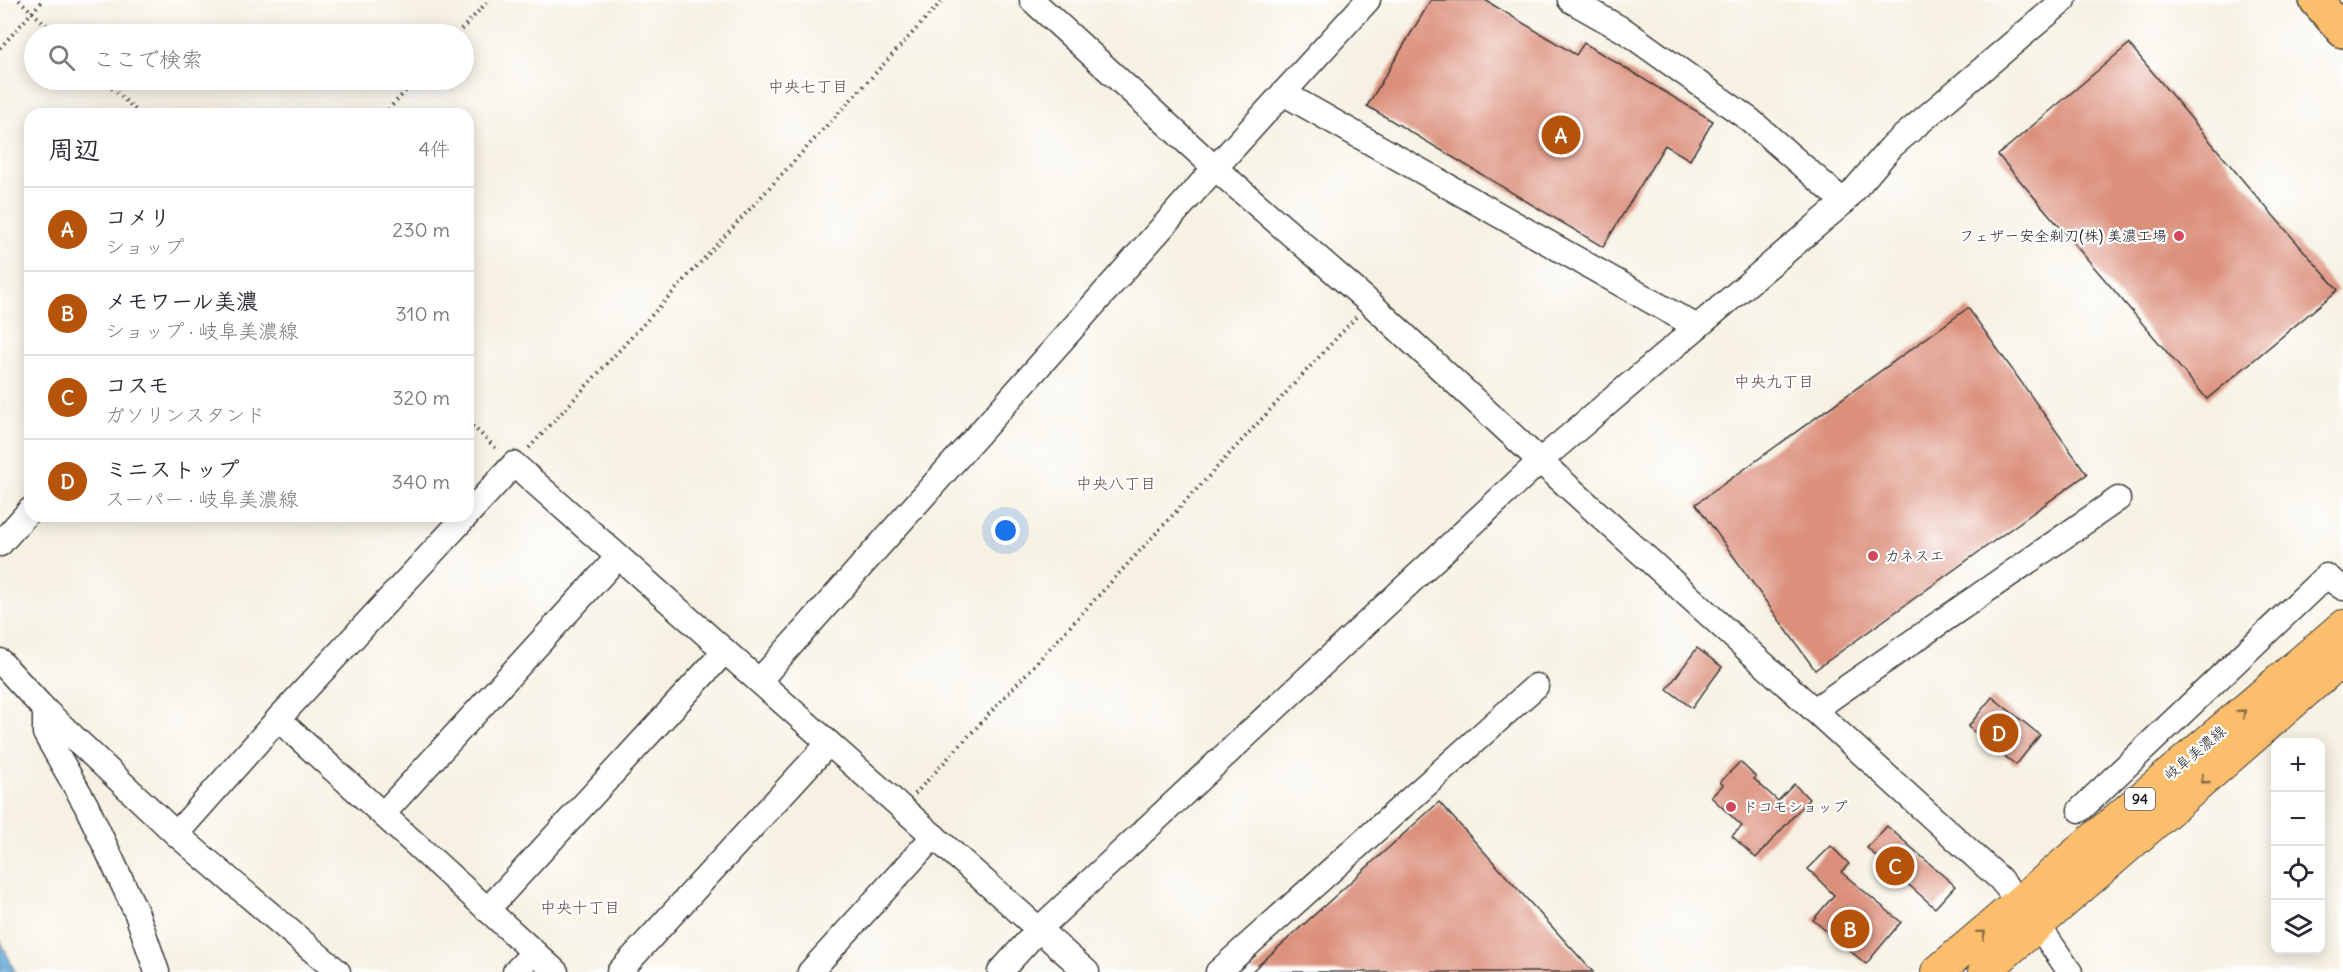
<!DOCTYPE html>
<html lang="ja">
<head>
<meta charset="utf-8">
<style>
	:root { --surface:#fff; --page:#f2f2f3; --text:#2b2b33; --muted:#7c7c81; --line:#e1e1e2; --accent:#b45309 }
	body { margin:0; font-family:Delius,"Klee One",sans-serif; background:var(--page); color:var(--text) }
	.controls { position:absolute; right:18px; bottom:18px; display:grid; overflow:hidden; border-radius:12px; box-shadow:0 3px 15px #0003 }
	.controls button { width:54px; height:54px; display:grid; place-items:center; padding:0; border:0; border-bottom:2px solid var(--line); background:var(--surface); color:var(--text); font:30px sans-serif }
	.you { position:absolute; left:1006px; top:531px; width:21px; height:21px; margin:-15px; border:4px solid #fff; border-radius:50%; background:#1a73e8; box-shadow:0 0 0 9px #1a73e833 }
	.badge { display:grid; place-items:center; width:39px; height:39px; border-radius:50%; background:var(--accent); color:#fff; font-size:20px; font-weight:700 }
	.pin { position:absolute; translate:-50% -50%; border:3px solid #fff; box-shadow:0 2px 6px #0006 }
	.list { margin:0; padding:0; list-style:none }
	h2 { display:flex; justify-content:space-between; align-items:center; height:78px; margin:0; padding:0 24px; font-size:26px }
	h2 small { font-size:20px; font-weight:400; color:var(--muted) }
	.list li { display:grid; grid-template-columns:39px 1fr auto; gap:18px; align-items:center; box-sizing:border-box; height:84px; padding:0 24px; border-top:2px solid var(--line) }
	.list b { display:block; font-size:22px; white-space:nowrap }
	.list p { margin:0; font-size:20px; white-space:nowrap; color:var(--muted) }
	.list em { font-size:20px; font-style:normal; color:var(--muted) }
	.icon { flex:none; width:33px; height:33px; fill:none; stroke:currentColor; stroke-width:2; stroke-linecap:round; stroke-linejoin:round }
	.map { position:relative; flex:none; width:2343px; height:972px; overflow:hidden }
	.search { position:absolute; background:var(--surface); box-shadow:0 3px 15px #0003; left:24px; top:24px; width:450px; height:66px; display:flex; align-items:center; gap:15px; box-sizing:border-box; padding:0 21px; border-radius:33px; color:var(--muted); font-size:22px }
	.panel { position:absolute; background:var(--surface); box-shadow:0 3px 15px #0003; left:24px; top:108px; width:450px; height:414px; border-radius:18px }
	.map>svg:first-child { display:block }
	.water { fill:url(#water-waves); stroke:#42657d; stroke-width:1.5 }
	.building { fill:#db907b }
	.lines { fill:none; stroke-linecap:round; stroke-linejoin:round }
	.minor-casing { stroke:#3d3c3a; stroke-width:27 }
	.major-casing { stroke:#3d3c3a; stroke-width:34 }
	.highway-casing { stroke:#3d3c3a; stroke-width:36 }
	.path { stroke:#3d3c3a; stroke-width:4; stroke-dasharray:1.5 4.5; stroke-linecap:butt }
	.minor { stroke:#fff; stroke-width:24 }
	.major { stroke:#fabe6d; stroke-width:32 }
	.highway { stroke:#fabe6d; stroke-width:33 }
	.oneway { stroke:#8b6d44 }
	.poi-dot { fill:#d1495b; stroke:#fff; stroke-width:2 }
	.labels { text-anchor:middle; stroke-width:4.5; stroke-linejoin:round; paint-order:stroke }
	.shield { fill:#fff; stroke:#606060; stroke-width:1.5 }
	.shield-label { font-size:14px; font-weight:bold; fill:#1c1c1c }
	.poi-label { font-size:15px; fill:#1c1c1c; stroke:#fff; text-anchor:start }
	.street-label { font-size:15px; fill:#1c1c1c; stroke:#fff }
	.neighbourhood-label { font-size:16px; fill:#5f453d; stroke:#fff }
</style>
</head>
<body>
<div class="map">
<svg width="2343" height="972" viewBox="0 0 2343 972">
	<defs>
		<pattern id="water-waves" width="16" height="10" patternUnits="userSpaceOnUse" patternTransform="scale(1.5)"><rect width="16" height="10" fill="#68aede"/><path d="M0 5q4-4 8 0t8 0" fill="none" stroke="#558db3"/></pattern>
	</defs>
	<rect width="100%" height="100%" fill="#fff"/>
	<filter id="ink" filterUnits="userSpaceOnUse"><feTurbulence type="fractalNoise" baseFrequency=".0167" numOctaves="2"/><feDisplacementMap in="SourceGraphic" scale="12" xChannelSelector="R" yChannelSelector="G"/><feConvolveMatrix kernelMatrix="1 2 1 2 8 2 1 2 1" color-interpolation-filters="sRGB"/></filter>
	<filter id="wash" filterUnits="userSpaceOnUse"><feTurbulence type="fractalNoise" baseFrequency=".008" numOctaves="4" result="noise"/><feDisplacementMap in="SourceGraphic" scale="24" xChannelSelector="R" yChannelSelector="G"/><feGaussianBlur stdDeviation="1.35" result="paint"/><feColorMatrix in="noise" values="0 0 0 0 0 0 0 0 0 0 0 0 0 0 0 0 0 1.4 0 .05"/><feComposite in="paint" operator="in"/></filter>
	<g filter="url(#wash)">
		<rect width="100%" height="100%" fill="#f6f1e2"/>
		<polygon class="water" points="0,940 15,972 0,972"/>
		<g id="blocks">
			<g class="building">
				<polygon points="1431,0 1485,0 1576,55 1584,43 1713,121 1690,160 1665,145 1603,247 1367,106"/>
				<polygon points="2129,44 2245,183 2338,290 2207,399 1998,155"/>
				<polygon points="1968,308 2087,474 1815,670 1696,504"/>
				<polygon points="1697,648 1722,667 1692,708 1667,689"/>
				<polygon points="1992,697 2040,735 2016,765 1968,727"/>
				<polygon points="1740,762 1756,777 1754,779 1778,801 1794,784 1809,799 1756,858 1732,836 1742,826 1711,797 1723,785 1720,782"/>
				<polygon points="1439,802 1593,972 1251,972"/>
				<polygon points="1887,826 1955,886 1935,908 1867,848"/>
				<polygon points="1831,846 1849,864 1841,872 1901,922 1866,964 1813,920 1834,895 1808,869"/>
			</g>
		</g>
	</g>
	<g filter="url(#ink)">
		<use href="#blocks" fill-opacity="0" stroke="#3d3c3a" stroke-width="1.5"/>
		<g class="lines">
			<defs>
				<g id="minor">
					<polyline points="1032,0 1215,168 1370,303 1540,461 2000,879 2038,925 2070,972"/>
					<polyline points="1283,93 1697,327"/>
					<polyline points="1844,202 1892,146 2064,0"/>
					<polyline points="468,514 514,464 1087,972"/>
					<polyline points="0,544 30,510"/>
					<polyline points="0,661 45,710 45,733 86,805 137,914 157,972"/>
					<polyline points="759,681 1215,168 1368,0"/>
					<polyline points="45,710 176,834 338,972"/>
					<polyline points="1814,710 2118,499"/>
					<polyline points="278,719 556,972"/>
					<polyline points="2080,810 2326,576 2343,588"/>
					<polyline points="383,814 618,557"/>
					<polyline points="176,834 278,719 466,516"/>
					<polyline points="487,910 725,651"/>
					<polyline points="515,972 534,952"/>
					<polyline points="619,972 829,743"/>
					<polyline points="810,972 934,836"/>
					<polyline points="1000,972 1039,929 1540,461 1844,202 1750,120 1625,31 1570,0"/>
					<polyline points="1218,972 1536,686"/>
				</g>
				<g id="major">
					<polyline points="1937,972 2343,626"/>
					<polyline points="1984,972 2343,659"/>
				</g>
				<polyline id="highway" points="2316,0 2343,31"/>
			</defs>
			<use href="#minor" class="minor-casing"/>
			<use href="#major" class="major-casing"/>
			<use href="#highway" class="highway-casing"/>
			<g class="path">
				<polyline points="19,0 56,34"/>
				<polyline points="457,34 489,0"/>
				<polyline points="0,48 43,0"/>
				<polyline points="103,80 140,114"/>
				<polyline points="384,114 416,80"/>
				<polyline points="468,422 498,450"/>
				<polyline points="529,448 943,0"/>
				<polyline points="915,794 1356,317"/>
			</g>
			<use href="#minor" class="minor"/>
			<use href="#major" class="major"/>
			<use href="#highway" class="highway"/>
		</g>
		<defs><path id="oneway-chevron" d="M-2-3.5L2.5 0L-2 3.5" fill="none" stroke-width="1.6" stroke-linecap="round" stroke-linejoin="round" transform="scale(1.5)"/></defs>
		<g class="oneway">
			<use href="#oneway-chevron" transform="translate(2242 713) rotate(-41)"/>
			<use href="#oneway-chevron" transform="translate(2204 780) rotate(139)"/>
			<use href="#oneway-chevron" transform="translate(1982 934) rotate(-40)"/>
		</g>
	</g>
	<g class="poi-dot">
		<circle cx="2179" cy="236" r="6"/>
		<circle cx="1873" cy="556" r="6"/>
		<circle cx="1731" cy="807" r="6"/>
	</g>
	<g class="labels">
		<rect class="shield" x="2125" y="788" width="30" height="22" rx="4.5"/>
		<g class="shield-label">
			<text x="2140" y="804">94</text>
		</g>
		<g class="poi-label">
			<text x="2167" y="241" text-anchor="end">フェザー安全剃刀(株) 美濃工場</text>
			<text x="1885" y="561">カネスエ</text>
			<text x="1743" y="812">ドコモショップ</text>
		</g>
		<g class="street-label">
			<text transform="translate(2195 753) rotate(-40)" y="5">岐阜美濃線</text>
		</g>
		<g class="neighbourhood-label">
			<text x="808" y="92">中央七丁目</text>
			<text x="1774" y="387">中央九丁目</text>
			<text x="1116" y="489">中央八丁目</text>
			<text x="580" y="913">中央十丁目</text>
		</g>
	</g>
</svg>
<div class="controls">
<button>+</button>
<button>−</button>
<button><svg class="icon" aria-label="locate" viewBox="0 0 24 24"><circle cx="12" cy="12" r="6"/><path d="M12 2v4M12 18v4M2 12h4M18 12h4"/></svg></button>
<button><svg class="icon" aria-label="layers" viewBox="0 0 24 24"><path d="M12 4l9 5-9 5-9-5zM3 14l9 5 9-5"/></svg></button>
</div>
<div class="you"></div>
<div class="pin badge" style="left:1561px;top:135px">A</div>
<div class="pin badge" style="left:1850px;top:929px">B</div>
<div class="pin badge" style="left:1895px;top:866px">C</div>
<div class="pin badge" style="left:1999px;top:733px">D</div>
<div class="search"><svg class="icon" aria-label="search" viewBox="0 0 24 24"><circle cx="10" cy="10" r="6"/><path d="M15 15l6 6"/></svg>ここで検索</div>
<section class="panel">
<h2>周辺<small>4件</small></h2>
<ul class="list">
<li><span class="badge">A</span><div><b>コメリ</b><p>ショップ</p></div><em>230 m</em></li>
<li><span class="badge">B</span><div><b>メモワール美濃</b><p>ショップ · 岐阜美濃線</p></div><em>310 m</em></li>
<li><span class="badge">C</span><div><b>コスモ</b><p>ガソリンスタンド</p></div><em>320 m</em></li>
<li><span class="badge">D</span><div><b>ミニストップ</b><p>スーパー · 岐阜美濃線</p></div><em>340 m</em></li>
</ul>
</section>
</div>
</body>
</html>
